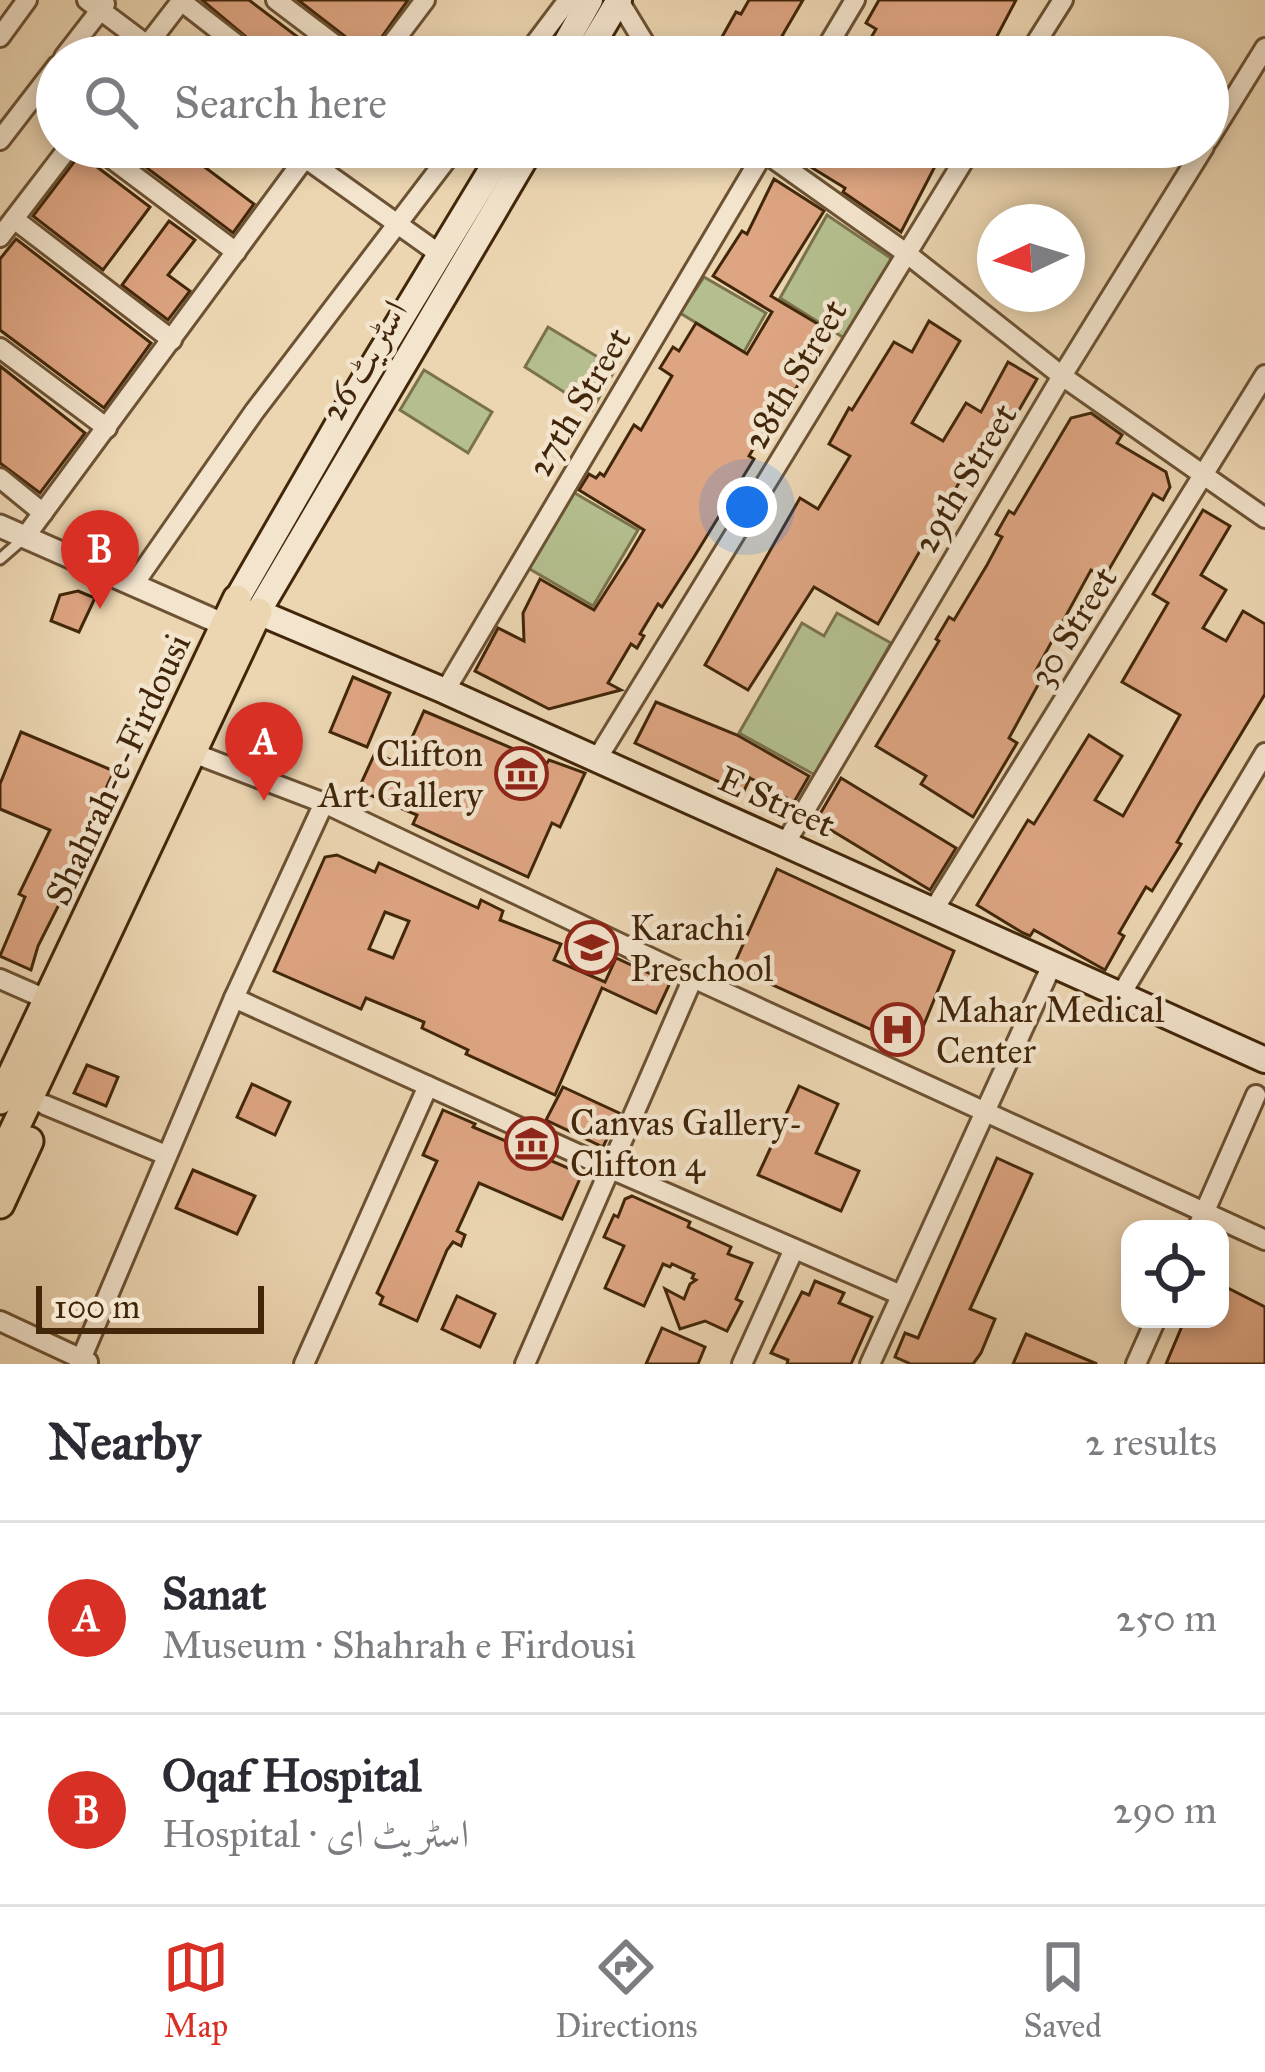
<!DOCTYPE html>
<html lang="en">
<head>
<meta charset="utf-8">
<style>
	:root { --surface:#fff; --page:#f7f7f7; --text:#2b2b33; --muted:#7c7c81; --line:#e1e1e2; --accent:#d93025 }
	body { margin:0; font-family:"IM FELL Great Primer",Amiri,serif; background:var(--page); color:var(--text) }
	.controls { position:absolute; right:36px; bottom:36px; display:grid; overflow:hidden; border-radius:24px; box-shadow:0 6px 18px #0003 }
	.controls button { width:108px; height:108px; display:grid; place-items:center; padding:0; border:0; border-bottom:3px solid var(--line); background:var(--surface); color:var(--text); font:60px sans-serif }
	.compass { position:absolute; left:977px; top:204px; width:108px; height:108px; border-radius:50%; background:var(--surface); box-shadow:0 6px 18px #0003; rotate:266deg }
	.scale { position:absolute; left:36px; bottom:30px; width:228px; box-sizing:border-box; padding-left:12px; border:6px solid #412609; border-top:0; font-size:33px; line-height:42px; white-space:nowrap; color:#412609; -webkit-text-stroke:9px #f3e4cd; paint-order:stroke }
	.you { position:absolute; left:747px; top:507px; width:42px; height:42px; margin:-30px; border:9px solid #fff; border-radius:50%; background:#1a73e8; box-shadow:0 0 0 18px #1a73e833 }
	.badge { display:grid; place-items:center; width:78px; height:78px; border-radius:50%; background:var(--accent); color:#fff; font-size:39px; font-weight:700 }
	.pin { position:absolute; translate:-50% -99px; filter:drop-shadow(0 3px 6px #0008) }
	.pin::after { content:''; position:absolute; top:63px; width:42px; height:36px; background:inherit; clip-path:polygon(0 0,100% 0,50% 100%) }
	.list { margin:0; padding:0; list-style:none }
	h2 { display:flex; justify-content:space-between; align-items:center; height:156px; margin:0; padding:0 48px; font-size:51px }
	h2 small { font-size:39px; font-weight:400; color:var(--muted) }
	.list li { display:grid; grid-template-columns:78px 1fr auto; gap:36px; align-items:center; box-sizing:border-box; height:192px; padding:0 48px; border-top:3px solid var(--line) }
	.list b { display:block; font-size:45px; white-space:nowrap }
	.list p { margin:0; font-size:39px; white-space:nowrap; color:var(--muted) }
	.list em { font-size:39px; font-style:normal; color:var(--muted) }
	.icon { flex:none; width:66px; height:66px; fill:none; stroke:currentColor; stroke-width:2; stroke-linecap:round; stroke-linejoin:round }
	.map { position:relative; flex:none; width:1265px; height:1364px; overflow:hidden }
	.search { position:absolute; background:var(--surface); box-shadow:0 6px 18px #0003; left:36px; right:36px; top:36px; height:132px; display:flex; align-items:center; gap:30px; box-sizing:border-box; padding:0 42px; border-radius:66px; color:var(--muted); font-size:45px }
	.sheet { height:540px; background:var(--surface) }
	nav { display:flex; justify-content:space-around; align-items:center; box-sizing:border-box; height:168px; border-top:3px solid var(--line); background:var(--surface); font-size:33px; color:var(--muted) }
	nav a { display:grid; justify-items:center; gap:6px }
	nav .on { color:var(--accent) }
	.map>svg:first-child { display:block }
	.green { fill:#b4be8e; stroke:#7a724c; stroke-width:3 }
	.building { fill:#dea582; stroke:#412609; stroke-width:3; fill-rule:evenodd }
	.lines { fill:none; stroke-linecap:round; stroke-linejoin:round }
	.service-casing { stroke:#6c5233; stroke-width:15 }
	.minor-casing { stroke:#6c5233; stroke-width:24 }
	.tertiary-casing { stroke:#6c5233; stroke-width:27 }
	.secondary-casing { stroke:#412609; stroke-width:30 }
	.primary-casing { stroke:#412609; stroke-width:33 }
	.service { stroke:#f3e4cd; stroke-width:9 }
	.minor { stroke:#f3e4cd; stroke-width:18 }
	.tertiary { stroke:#f3e4cd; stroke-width:21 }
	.secondary { stroke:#f3e4cd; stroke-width:24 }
	.primary { stroke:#ecd6b2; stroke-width:27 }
	.labels { text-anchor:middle; stroke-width:9; stroke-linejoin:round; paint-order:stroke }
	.street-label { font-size:36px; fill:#412609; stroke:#f3e4cd }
	.poi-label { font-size:36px; fill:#412609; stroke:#f3e4cd; text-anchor:start }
</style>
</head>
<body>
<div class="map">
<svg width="1265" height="1364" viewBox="0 0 1265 1364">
	<rect width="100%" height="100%" fill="#ecd6b2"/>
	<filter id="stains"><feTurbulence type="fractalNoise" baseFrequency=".00167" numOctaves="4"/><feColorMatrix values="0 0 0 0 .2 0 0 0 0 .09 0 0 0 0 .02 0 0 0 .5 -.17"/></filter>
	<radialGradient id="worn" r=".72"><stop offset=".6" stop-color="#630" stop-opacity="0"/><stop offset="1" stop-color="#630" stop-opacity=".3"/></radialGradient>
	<g class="green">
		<polygon points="827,215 892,259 844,338 780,298"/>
		<polygon points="704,277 766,313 744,352 680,313"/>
		<polygon points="548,327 616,368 592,410 525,367"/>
		<polygon points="424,370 492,412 468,453 400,410"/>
		<polygon points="573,492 638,530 593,606 528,568"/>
		<polygon points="837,613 891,643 815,775 739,733 802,623 824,636"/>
	</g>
	<g class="building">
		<polygon points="202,0 249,0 324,57 270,57"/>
		<polygon points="298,0 408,0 369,55"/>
		<polygon points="749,0 803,0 782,36 787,39 777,57 756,49 754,54 722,37 736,12 741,14"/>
		<polygon points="879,0 1016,0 986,57 860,57 876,29 866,23"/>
		<polygon points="143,147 178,147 254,204 233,233 135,159"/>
		<polygon points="809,147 852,147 869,156 875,147 945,147 901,232 843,192 845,188 801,161"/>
		<polygon points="80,154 150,207 103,270 33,216"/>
		<polygon points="774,179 824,211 771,296 823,327 808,353 814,357 787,404 782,401 749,456 754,459 694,557 662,607 658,604 640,634 644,636 637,648 631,644 608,683 621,690 549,709 475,671 498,628 524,641 523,613 540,579 594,610 628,557 644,530 579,490 589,474 596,478 600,473 604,476 634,425 641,430 672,376 660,368 673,347 679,351 696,323 747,354 772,312 713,276 742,231 747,234"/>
		<polygon points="169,221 195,240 168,275 190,291 168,320 122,285"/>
		<polygon points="16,239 151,343 104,408 0,330 0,259"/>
		<polygon points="929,321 960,341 912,423 943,441 966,403 981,412 1008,362 1037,379 1015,417 1004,411 982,450 979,448 878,624 814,587 748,690 705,665 800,498 818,509 850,456 829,444 849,408 852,410 894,342 912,352"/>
		<polygon points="0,366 85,433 40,493 0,463"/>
		<polygon points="1091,413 1122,435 1117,443 1166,472 1170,487 1163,500 1153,494 1104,578 1091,570 1035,672 1043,676 1009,738 1017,743 973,817 921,784 926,776 876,746 939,641 936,639 949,617 954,620 987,565 1002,537 996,534 1009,511 1014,514 1071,418"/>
		<polygon points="1203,510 1230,526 1201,575 1226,590 1203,628 1226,641 1243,611 1265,624 1265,694 1200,802 1177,842 1181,844 1152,891 1146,887 1119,933 1124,936 1105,970 1034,930 1030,936 1023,933 977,905 1028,820 1034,824 1089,735 1122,756 1095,800 1123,816 1152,765 1180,715 1122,682 1168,603 1153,594"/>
		<polygon points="78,591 95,598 79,632 51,621 60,595"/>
		<polygon points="353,677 390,693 367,747 330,732"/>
		<polygon points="656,702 737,735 809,776 794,802 750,778 743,793 635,743"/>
		<polygon points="424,711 547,763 549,760 585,773 560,827 552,823 528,877 413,824 417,815 358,790 375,753 400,764"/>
		<polygon points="21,732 114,771 75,856 82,859 38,946 31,970 0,956 25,897 19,894 50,830 0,809 0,784"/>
		<polygon points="841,778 956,848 930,890 816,821"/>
		<path d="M337,855l38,17 4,-9 99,45 3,-8 22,11 -3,9 61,24 -7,16 51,22 11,-24 54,25 -14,30 -54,-25 -47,107 -89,-41 2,-4 -46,-22 2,-6 -58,-24 -5,11 -87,-38 51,-114zM385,912l24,9 -16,37 -24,-9z"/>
		<polygon points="777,869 954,951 914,1049 733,967"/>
		<polygon points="87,1065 118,1077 106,1106 74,1093"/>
		<polygon points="252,1084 290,1102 275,1135 237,1117"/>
		<polygon points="799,1086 838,1104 816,1153 859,1171 841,1211 758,1175"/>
		<polygon points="563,1087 619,1113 603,1147 546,1120"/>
		<polygon points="443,1110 475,1124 473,1127 582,1174 562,1219 479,1183 457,1231 465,1235 461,1246 453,1242 447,1250 417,1321 380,1304 383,1297 377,1293 437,1161 423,1155"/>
		<polygon points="997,1158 1032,1174 970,1309 995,1319 981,1353 973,1364 911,1364 895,1357 905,1333 918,1338"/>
		<polygon points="193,1170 255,1196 237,1234 176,1208"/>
		<polygon points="632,1196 690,1222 688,1227 731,1247 728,1254 752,1263 736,1299 742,1302 727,1331 705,1321 680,1329 665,1289 684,1299 690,1284 696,1280 692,1278 694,1274 672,1264 670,1267 663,1264 644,1306 605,1288 624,1246 604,1237 614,1215 618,1217 625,1199"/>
		<polygon points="815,1281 844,1293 839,1303 872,1317 851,1364 787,1364 788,1360 771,1353 802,1292 809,1295"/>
		<polygon points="1220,1284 1265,1307 1265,1364 1166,1364 1185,1319 1220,1319"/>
		<polygon points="457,1296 495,1314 480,1347 442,1329"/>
		<polygon points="662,1328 705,1347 698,1364 646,1364"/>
		<polygon points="1026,1334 1097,1364 1013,1364"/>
	</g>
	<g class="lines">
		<defs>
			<polyline id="service" points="0,559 23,539"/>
			<g id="minor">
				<polyline points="87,0 147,45"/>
				<polyline points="276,0 351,57"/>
				<polyline points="181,1 253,57"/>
				<polyline points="619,1 653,57"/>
				<polyline points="0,37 27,0"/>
				<polyline points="64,57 105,4"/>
				<polyline points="138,57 182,0"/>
				<polyline points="382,57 425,0"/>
				<polyline points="525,57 568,0"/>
				<polyline points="821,57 855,0"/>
				<polyline points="1027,57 1063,0"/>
				<polyline points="0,140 57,66"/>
				<polyline points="1208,140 1265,48"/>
				<polyline points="96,147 236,252"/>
				<polyline points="757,147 906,253 1062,376 1265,518"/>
				<polyline points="305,158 441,255"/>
				<polyline points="14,219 172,340"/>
				<polyline points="0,237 69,147"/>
				<polyline points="0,348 107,428"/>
				<polyline points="0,478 43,513"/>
				<polyline points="25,537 313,147"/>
				<polyline points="134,584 254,412 456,147"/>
				<polyline points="445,691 767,147"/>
				<polyline points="193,753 324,803 693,978 1265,1240"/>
				<polyline points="597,759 972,147"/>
				<polyline points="785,844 1062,376 1204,147"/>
				<polyline points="933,911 1265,375"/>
				<polyline points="0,979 48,1000"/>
				<polyline points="1120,996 1265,753"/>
				<polyline points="234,998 611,1169 901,1295"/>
				<polyline points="45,1105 166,1155"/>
				<polyline points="1197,1229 1256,1095"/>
				<polyline points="0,1321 88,1362"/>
				<polyline points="79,1364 234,998 324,803"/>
				<polyline points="304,1364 428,1086"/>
				<polyline points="525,1364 693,978"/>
				<polyline points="742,1364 794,1249"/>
				<polyline points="870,1364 1052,965"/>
				<polyline points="1136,1364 1156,1319"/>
			</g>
			<polyline id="tertiary" points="0,526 225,625"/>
			<g id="secondary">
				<polyline points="558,57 590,0"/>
				<polyline points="585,57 619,0"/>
				<polyline points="532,147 258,612 445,691 1265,1060"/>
				<polyline points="237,599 350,403 505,147"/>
			</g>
			<g id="primary">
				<polyline points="0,1100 237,599"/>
				<polyline points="0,1160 258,612"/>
				<polyline points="0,1204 29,1141"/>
			</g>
		</defs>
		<use href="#service" class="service-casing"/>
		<use href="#minor" class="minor-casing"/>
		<use href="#tertiary" class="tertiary-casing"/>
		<use href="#secondary" class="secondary-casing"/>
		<use href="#primary" class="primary-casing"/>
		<use href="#service" class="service"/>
		<use href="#minor" class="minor"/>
		<use href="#tertiary" class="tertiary"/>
		<use href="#secondary" class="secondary"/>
		<use href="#primary" class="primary"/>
	</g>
	<defs>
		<symbol id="museum-ring" viewBox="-11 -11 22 22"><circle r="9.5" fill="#f3e4cd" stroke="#8f2418" stroke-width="1.5"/><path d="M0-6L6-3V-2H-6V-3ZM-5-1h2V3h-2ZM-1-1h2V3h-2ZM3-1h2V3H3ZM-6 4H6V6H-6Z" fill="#8f2418"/></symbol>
		<symbol id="school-ring" viewBox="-11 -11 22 22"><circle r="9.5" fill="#f3e4cd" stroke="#8f2418" stroke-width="1.5"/><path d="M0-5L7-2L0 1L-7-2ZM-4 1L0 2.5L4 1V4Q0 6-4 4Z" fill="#8f2418"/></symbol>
		<symbol id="hospital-ring" viewBox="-11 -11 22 22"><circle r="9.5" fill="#f3e4cd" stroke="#8f2418" stroke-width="1.5"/><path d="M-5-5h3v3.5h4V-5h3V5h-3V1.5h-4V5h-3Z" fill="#8f2418"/></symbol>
	</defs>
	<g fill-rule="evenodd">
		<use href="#museum-ring" x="492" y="744" width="59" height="59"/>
		<use href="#school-ring" x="562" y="918" width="59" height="59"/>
		<use href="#hospital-ring" x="868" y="1000" width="59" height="59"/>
		<use href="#museum-ring" x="502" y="1114" width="59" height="59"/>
	</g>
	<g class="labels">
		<g class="street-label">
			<text transform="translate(363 360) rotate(-59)" y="13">اسٹریٹ 26</text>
			<text transform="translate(794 374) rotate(-59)" y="13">28th Street</text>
			<text transform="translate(578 402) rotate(-59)" y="13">27th Street</text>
			<text transform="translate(964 478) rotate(-59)" y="13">29th Street</text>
			<text transform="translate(1072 626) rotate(-58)" y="13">30 Street</text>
			<text transform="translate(117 769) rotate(-65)" y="13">Shahrah-e-Firdousi</text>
			<text transform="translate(777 801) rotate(24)" y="13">E Street</text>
		</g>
		<g class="poi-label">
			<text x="483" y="766" text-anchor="end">Clifton<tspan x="483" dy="41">Art Gallery</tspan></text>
			<text x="630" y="940">Karachi<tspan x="630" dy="41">Preschool</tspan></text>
			<text x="936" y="1022">Mahar Medical<tspan x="936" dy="41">Center</tspan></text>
			<text x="570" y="1135">Canvas Gallery-<tspan x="570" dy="41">Clifton 4</tspan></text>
		</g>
	</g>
	<rect width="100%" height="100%" filter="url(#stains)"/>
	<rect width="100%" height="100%" fill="url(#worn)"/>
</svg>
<div class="controls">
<button><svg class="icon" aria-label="locate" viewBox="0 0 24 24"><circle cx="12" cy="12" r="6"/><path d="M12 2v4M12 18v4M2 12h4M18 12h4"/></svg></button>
</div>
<svg class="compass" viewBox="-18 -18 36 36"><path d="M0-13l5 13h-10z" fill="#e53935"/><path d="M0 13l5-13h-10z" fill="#7c7c81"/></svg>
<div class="scale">100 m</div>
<div class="you"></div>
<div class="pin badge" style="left:264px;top:801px">A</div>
<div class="pin badge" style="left:100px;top:609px">B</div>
<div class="search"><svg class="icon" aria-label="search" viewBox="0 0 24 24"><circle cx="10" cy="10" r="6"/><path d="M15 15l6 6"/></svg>Search here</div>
</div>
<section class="sheet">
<h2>Nearby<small>2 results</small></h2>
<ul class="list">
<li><span class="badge">A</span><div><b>Sanat</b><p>Museum · Shahrah e Firdousi</p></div><em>250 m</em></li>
<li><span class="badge">B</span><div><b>Oqaf Hospital</b><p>Hospital · اسٹریٹ ای</p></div><em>290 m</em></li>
</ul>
</section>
<nav>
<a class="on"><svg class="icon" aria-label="map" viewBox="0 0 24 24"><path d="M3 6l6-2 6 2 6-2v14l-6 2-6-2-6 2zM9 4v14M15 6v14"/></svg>Map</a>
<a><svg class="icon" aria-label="directions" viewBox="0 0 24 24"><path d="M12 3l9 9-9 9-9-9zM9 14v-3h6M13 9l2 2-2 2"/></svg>Directions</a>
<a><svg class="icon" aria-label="saved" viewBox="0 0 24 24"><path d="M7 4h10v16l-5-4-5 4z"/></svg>Saved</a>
</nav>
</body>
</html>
